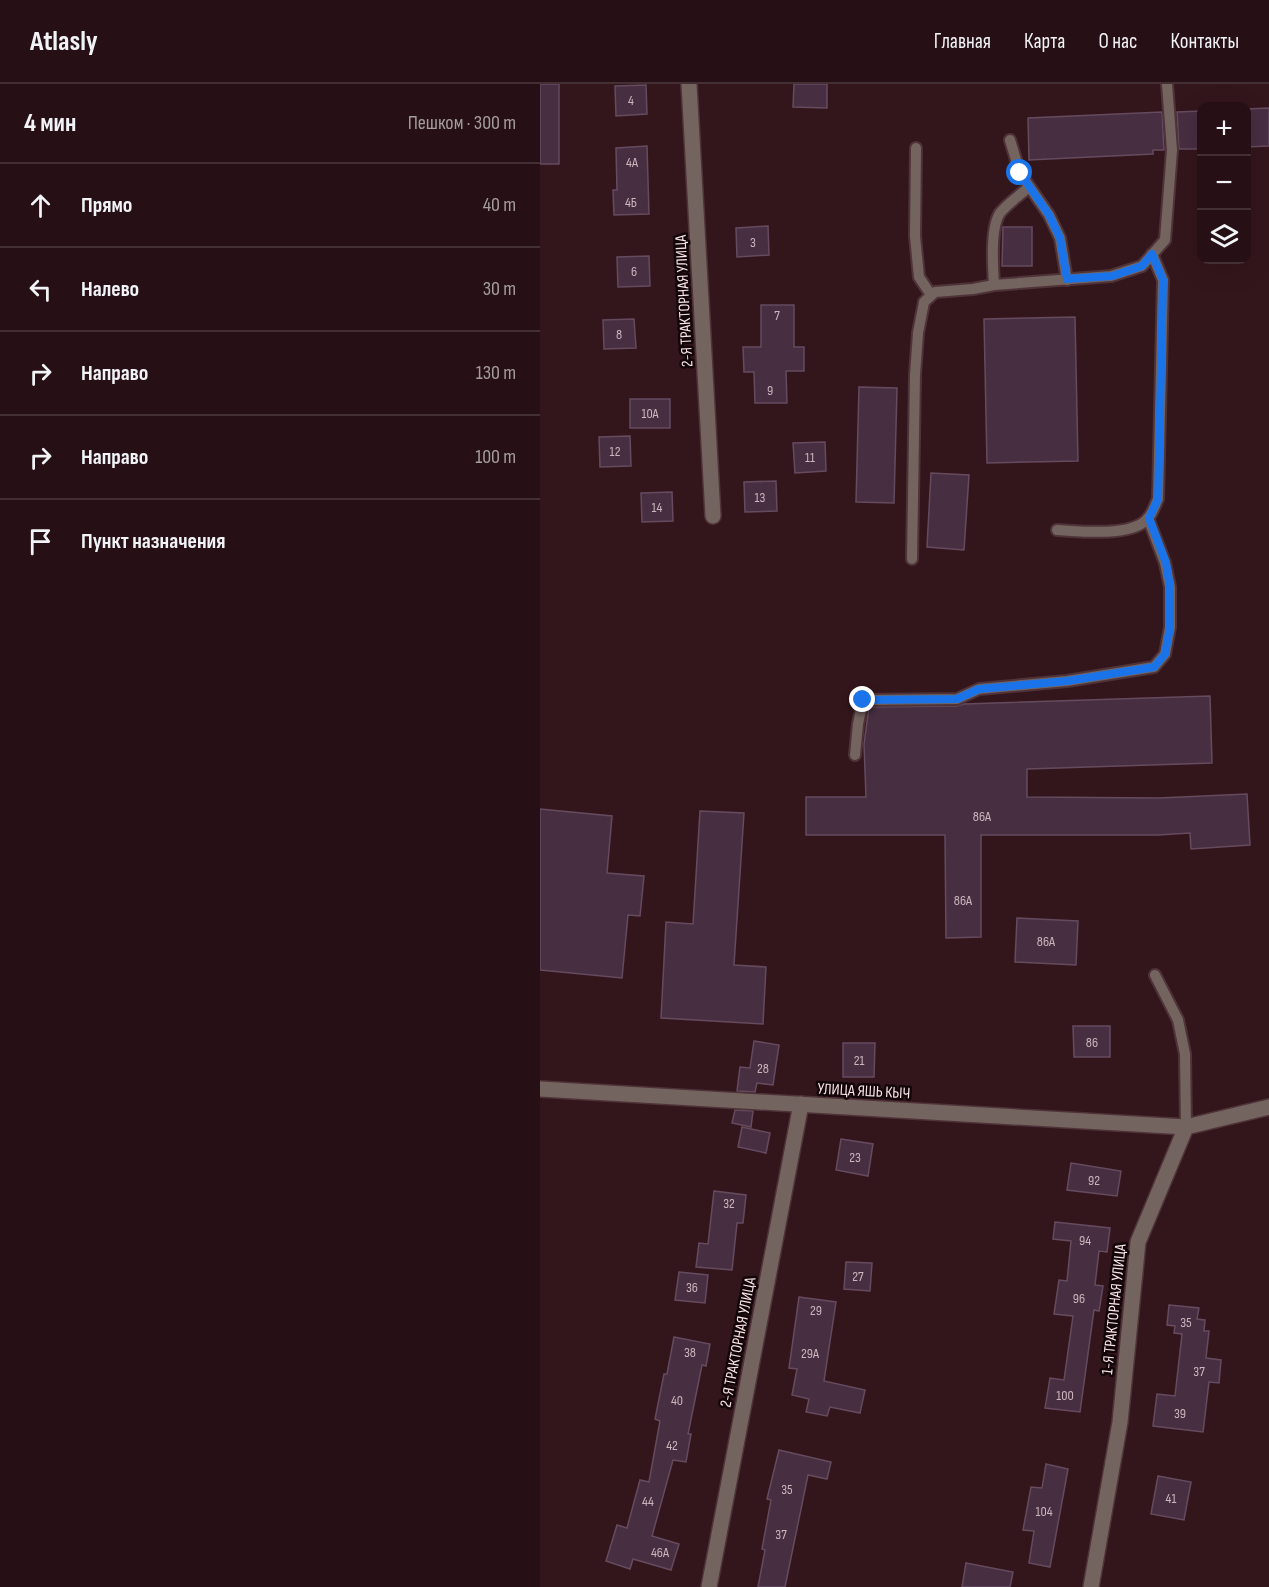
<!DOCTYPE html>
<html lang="ru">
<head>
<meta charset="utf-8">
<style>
	:root { --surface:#261015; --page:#321e22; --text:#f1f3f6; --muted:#a49da0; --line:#423034 }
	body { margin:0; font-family:"Sofia Sans Condensed",sans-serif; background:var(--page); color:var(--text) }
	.controls { position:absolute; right:18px; top:18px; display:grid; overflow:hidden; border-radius:12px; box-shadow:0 6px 24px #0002 }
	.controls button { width:54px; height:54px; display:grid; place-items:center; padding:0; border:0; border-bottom:2px solid var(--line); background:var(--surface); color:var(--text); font:30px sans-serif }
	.stop { position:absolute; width:18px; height:18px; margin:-14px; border:4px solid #1a73e8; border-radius:50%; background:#fff }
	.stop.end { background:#1a73e8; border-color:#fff; box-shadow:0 2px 6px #0008 }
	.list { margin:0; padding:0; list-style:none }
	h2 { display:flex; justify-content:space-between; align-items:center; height:78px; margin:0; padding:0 24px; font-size:26px }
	h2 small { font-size:20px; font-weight:400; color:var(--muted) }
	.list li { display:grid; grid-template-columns:39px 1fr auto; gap:18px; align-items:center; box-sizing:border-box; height:84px; padding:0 24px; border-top:2px solid var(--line) }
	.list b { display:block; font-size:22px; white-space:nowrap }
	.list em { font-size:20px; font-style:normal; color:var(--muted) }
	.icon { flex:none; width:33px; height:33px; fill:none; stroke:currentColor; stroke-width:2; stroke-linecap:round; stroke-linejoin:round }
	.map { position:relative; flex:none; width:729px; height:1503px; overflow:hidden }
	header { display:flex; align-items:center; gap:36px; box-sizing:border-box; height:84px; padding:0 30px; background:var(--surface); border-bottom:2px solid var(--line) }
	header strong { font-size:28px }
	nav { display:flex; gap:33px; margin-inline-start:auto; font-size:21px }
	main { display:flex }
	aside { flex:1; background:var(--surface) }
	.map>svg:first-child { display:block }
	.building { fill:#472e41; stroke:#664b5f; stroke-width:1.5 }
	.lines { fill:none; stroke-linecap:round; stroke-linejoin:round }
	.lane-casing { stroke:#4f3338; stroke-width:14 }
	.street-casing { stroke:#4f3338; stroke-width:18 }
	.lane { stroke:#73645f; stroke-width:10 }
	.street { stroke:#73645f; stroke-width:15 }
	.route { stroke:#1a73e8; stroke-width:8 }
	.labels { text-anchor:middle; stroke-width:5; stroke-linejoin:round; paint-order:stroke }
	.number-label { font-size:14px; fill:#ccb6bd }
	.street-label { font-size:16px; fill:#f9e4e6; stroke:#120608 }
</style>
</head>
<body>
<header>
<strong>Atlasly</strong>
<nav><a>Главная</a><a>Карта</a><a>О нас</a><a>Контакты</a></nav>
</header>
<main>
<aside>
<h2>4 мин<small>Пешком · 300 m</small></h2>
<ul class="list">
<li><svg class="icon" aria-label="ahead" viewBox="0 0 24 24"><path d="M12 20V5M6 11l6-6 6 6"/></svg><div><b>Прямо</b></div><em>40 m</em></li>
<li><svg class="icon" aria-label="left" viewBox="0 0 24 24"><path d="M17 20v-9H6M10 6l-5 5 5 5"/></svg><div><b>Налево</b></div><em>30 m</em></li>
<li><svg class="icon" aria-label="right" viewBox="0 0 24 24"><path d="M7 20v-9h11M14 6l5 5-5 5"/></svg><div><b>Направо</b></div><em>130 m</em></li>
<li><svg class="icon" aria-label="right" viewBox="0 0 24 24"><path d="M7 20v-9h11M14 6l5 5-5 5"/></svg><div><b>Направо</b></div><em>100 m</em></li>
<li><svg class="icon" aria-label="arrive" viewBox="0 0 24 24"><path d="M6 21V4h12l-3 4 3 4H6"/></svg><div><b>Пункт назначения</b></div></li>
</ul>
</aside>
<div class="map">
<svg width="729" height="1503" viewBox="0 0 729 1503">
	<rect width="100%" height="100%" fill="#33161c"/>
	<g class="building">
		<rect x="0" y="0" width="19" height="80"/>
		<polygon points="254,0 287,0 287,24 253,23"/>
		<polygon points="106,1 107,30 76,32 75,2"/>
		<polygon points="729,24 729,62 706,63 706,25"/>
		<polygon points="662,27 662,65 639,65 637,28"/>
		<polygon points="622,28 624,66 613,66 613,70 489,76 488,34"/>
		<polygon points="107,62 109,130 74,131 73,106 77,106 76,64"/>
		<polygon points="228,142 229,171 197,173 196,144"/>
		<polygon points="463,143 492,143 492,182 462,182"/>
		<polygon points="109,172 110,202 78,203 77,173"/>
		<polygon points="221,221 254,221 254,263 264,263 264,287 246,287 247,319 215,319 214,288 204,288 203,263 221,263"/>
		<polygon points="535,233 538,377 447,379 444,235"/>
		<polygon points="94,235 96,264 64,265 63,236"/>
		<polygon points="319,303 357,304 354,419 316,418"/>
		<rect x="90" y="315" width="40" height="29"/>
		<polygon points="90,352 91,382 60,383 59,353"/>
		<polygon points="285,358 286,387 255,389 253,359"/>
		<polygon points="391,389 429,391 424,466 387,463"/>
		<polygon points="236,397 237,427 205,428 204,398"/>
		<polygon points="132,408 133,437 102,438 101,409"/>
		<polygon points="670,612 672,679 487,685 487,713 619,714 707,710 710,761 651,765 650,749 618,751 441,751 441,853 406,854 405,751 266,751 266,713 326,713 324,660 329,623 417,622 424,620"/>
		<polygon points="0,725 72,732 67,789 104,792 100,832 88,831 82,894 0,886"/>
		<polygon points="160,727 204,729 194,881 226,883 223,940 121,934 126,838 153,840"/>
		<polygon points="477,834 538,837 536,881 475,878"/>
		<polygon points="533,942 570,942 570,973 534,973"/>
		<polygon points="214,957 239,961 233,1001 217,999 215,1008 197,1007 200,983 210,984"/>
		<polygon points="303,959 335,959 334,993 303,993"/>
		<polygon points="195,1026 213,1027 211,1043 192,1039"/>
		<polygon points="202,1043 230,1049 226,1069 198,1063"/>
		<polygon points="301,1055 333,1060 328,1092 296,1086"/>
		<polygon points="531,1079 581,1087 577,1112 527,1106"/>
		<polygon points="174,1107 206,1111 203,1139 197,1139 192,1186 156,1183 159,1159 168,1160"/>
		<polygon points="515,1138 570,1144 567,1168 559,1167 555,1201 563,1202 559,1227 554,1226 540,1328 505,1324 510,1294 524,1296 533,1232 514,1230 519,1196 527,1197 531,1157 513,1155"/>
		<polygon points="306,1178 332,1179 330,1207 304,1205"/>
		<polygon points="139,1188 168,1191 165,1219 135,1216"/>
		<polygon points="259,1213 296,1218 284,1297 325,1306 320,1329 290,1323 287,1332 266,1328 269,1315 252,1311 257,1285 249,1284"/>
		<polygon points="629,1221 659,1224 657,1235 665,1236 664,1247 669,1247 666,1274 681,1276 679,1299 669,1298 663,1348 613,1342 617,1310 635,1312 642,1250 634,1249 635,1242 627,1241"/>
		<polygon points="134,1253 170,1260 166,1282 162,1281 148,1350 151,1350 146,1378 133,1376 112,1452 139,1460 131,1486 93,1475 90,1485 66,1477 77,1441 87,1444 100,1396 109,1398 120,1337 115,1335 124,1290 127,1290"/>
		<polygon points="239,1366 291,1378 287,1395 268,1391 245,1503 218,1503 225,1466 222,1465 231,1416 227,1415"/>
		<polygon points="506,1380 528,1385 510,1483 489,1479 494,1447 483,1446 491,1403 502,1404"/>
		<polygon points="618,1392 651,1398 644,1436 611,1430"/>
		<polygon points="426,1479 473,1488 470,1503 422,1503"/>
	</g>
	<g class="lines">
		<defs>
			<g id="lane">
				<polyline points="470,56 480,89 509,131 520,154 527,196"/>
				<polyline points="376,64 375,152 379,193 391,211"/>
				<path d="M454,201c-1,-18 -4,-57 6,-72 7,-9 20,-18 29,-26"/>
				<path d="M517,446c23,1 77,8 92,-13 4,-5 6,-12 9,-18l5,-219 -11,-26"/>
				<polyline points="372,475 375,291 378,249 384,218 395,208 433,205 454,201 571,192 602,182 625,156 632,66 627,0"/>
				<polyline points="315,671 318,640 323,616 417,615 439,605 527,597 614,583 625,570 630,543 630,503 625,479 608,434"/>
				<polyline points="615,891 638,936 645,970 646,1043"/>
			</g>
			<g id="street">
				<polyline points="149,0 173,432"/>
				<polyline points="0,1005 646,1043"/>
				<polyline points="169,1503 261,1020"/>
				<polyline points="551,1503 580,1338 598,1158 646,1043 729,1023"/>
			</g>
		</defs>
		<use href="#lane" class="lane-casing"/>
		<use href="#street" class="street-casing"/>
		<use href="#lane" class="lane"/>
		<use href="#street" class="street"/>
	</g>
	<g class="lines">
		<polyline class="route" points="323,616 417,615 439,605 527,597 614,583 625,570 630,543 630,503 626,479 609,434 618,415 623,196 612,170 602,182 572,192 527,195 520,154 509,131 480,89"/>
	</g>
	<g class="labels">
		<g class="number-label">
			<text x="91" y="21">4</text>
			<text x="92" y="83">4А</text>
			<text x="91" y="123">4Б</text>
			<text x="213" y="163">3</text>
			<text x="94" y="192">6</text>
			<text x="237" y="236">7</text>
			<text x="79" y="255">8</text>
			<text x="230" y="311">9</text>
			<text x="110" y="334">10А</text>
			<text x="75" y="372">12</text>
			<text x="270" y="378">11</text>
			<text x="220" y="418">13</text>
			<text x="117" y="428">14</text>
			<text x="442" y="737">86А</text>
			<text x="423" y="821">86А</text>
			<text x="506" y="862">86А</text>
			<text x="552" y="963">86</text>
			<text x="319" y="981">21</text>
			<text x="223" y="989">28</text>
			<text x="315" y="1078">23</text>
			<text x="554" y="1101">92</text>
			<text x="189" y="1124">32</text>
			<text x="545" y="1161">94</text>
			<text x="318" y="1197">27</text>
			<text x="152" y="1208">36</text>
			<text x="539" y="1219">96</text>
			<text x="276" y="1231">29</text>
			<text x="646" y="1243">35</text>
			<text x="150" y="1273">38</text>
			<text x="270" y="1274">29А</text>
			<text x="659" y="1292">37</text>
			<text x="525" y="1316">100</text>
			<text x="137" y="1321">40</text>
			<text x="640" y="1334">39</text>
			<text x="132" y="1366">42</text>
			<text x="247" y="1410">35</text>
			<text x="631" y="1419">41</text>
			<text x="108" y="1422">44</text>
			<text x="504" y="1432">104</text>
			<text x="241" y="1455">37</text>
			<text x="120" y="1473">46А</text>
		</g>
		<g class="street-label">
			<text transform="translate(143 217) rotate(-93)" y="6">2-Я ТРАКТОРНАЯ УЛИЦА</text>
			<text transform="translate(324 1006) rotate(3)" y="6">УЛИЦА ЯШЬ КЫЧ</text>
			<text transform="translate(573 1225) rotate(-84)" y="6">1-Я ТРАКТОРНАЯ УЛИЦА</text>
			<text transform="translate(197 1258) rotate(-79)" y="6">2-Я ТРАКТОРНАЯ УЛИЦА</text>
		</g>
	</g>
</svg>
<div class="controls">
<button>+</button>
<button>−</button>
<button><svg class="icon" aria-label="layers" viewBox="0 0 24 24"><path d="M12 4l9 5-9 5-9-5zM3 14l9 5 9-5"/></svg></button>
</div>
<div class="stop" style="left:480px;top:89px"></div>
<div class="stop end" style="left:323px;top:616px"></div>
</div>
</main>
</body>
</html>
